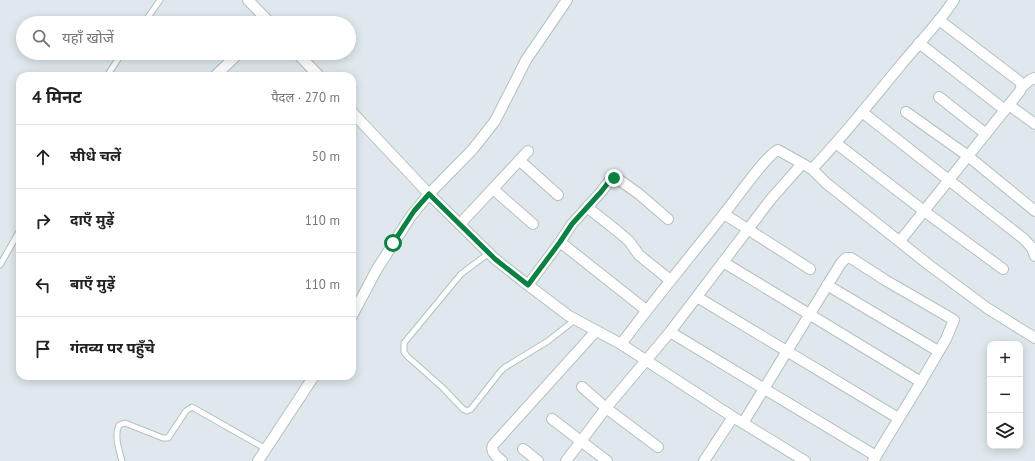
<!DOCTYPE html>
<html lang="hi">
<head>
<meta charset="utf-8">
<style>
	:root { --surface:#fff; --page:#f2f2f2; --text:#222; --muted:#767676; --line:#e0e0e0 }
	body { margin:0; font-family:"PT Sans","Noto Sans Devanagari",sans-serif; background:var(--page); color:var(--text) }
	.controls { position:absolute; right:12px; bottom:12px; display:grid; overflow:hidden; border-radius:8px; box-shadow:0 2px 10px #0003 }
	.controls button { width:36px; height:36px; display:grid; place-items:center; padding:0; border:0; border-bottom:1px solid var(--line); background:var(--surface); color:var(--text); font:20px sans-serif }
	.stop { position:absolute; width:12px; height:12px; margin:-9px; border:3px solid #0b8043; border-radius:50%; background:#fff }
	.stop.end { background:#0b8043; border-color:#fff; box-shadow:0 1px 4px #0008 }
	.list { margin:0; padding:0; list-style:none }
	h2 { display:flex; justify-content:space-between; align-items:center; height:52px; margin:0; padding:0 16px; font-size:17px }
	h2 small { font-size:13px; font-weight:400; color:var(--muted) }
	.list li { display:grid; grid-template-columns:26px 1fr auto; gap:12px; align-items:center; box-sizing:border-box; height:64px; padding:0 16px; border-top:1px solid var(--line) }
	.list b { display:block; font-size:15px; white-space:nowrap }
	.list em { font-size:13px; font-style:normal; color:var(--muted) }
	.icon { flex:none; width:22px; height:22px; fill:none; stroke:currentColor; stroke-width:2; stroke-linecap:round; stroke-linejoin:round }
	.map { position:relative; flex:none; width:1035px; height:461px; overflow:hidden }
	.search { position:absolute; background:var(--surface); box-shadow:0 2px 10px #0003; left:16px; top:16px; width:340px; height:44px; display:flex; align-items:center; gap:10px; box-sizing:border-box; padding:0 14px; border-radius:22px; color:var(--muted); font-size:15px }
	.panel { position:absolute; background:var(--surface); box-shadow:0 2px 10px #0003; left:16px; top:72px; width:340px; height:308px; border-radius:12px }
	.map>svg:first-child { display:block }
	.lines { fill:none; stroke-linecap:round; stroke-linejoin:round }
	.service-casing { stroke:#b5bfc3; stroke-width:7 }
	.minor-casing { stroke:#b5bfc3; stroke-width:12 }
	.service { stroke:#fff; stroke-width:5 }
	.minor { stroke:#fff; stroke-width:10 }
	.route { stroke:#0b8043; stroke-width:5 }
</style>
</head>
<body>
<div class="map">
<svg width="1035" height="461" viewBox="0 0 1035 461">
	<rect width="100%" height="100%" fill="#dfe9ed"/>
	<g class="lines">
		<defs>
			<g id="service">
				<polyline points="144,23 160,0"/>
				<polyline points="107,76 122,53"/>
				<polyline points="489,253 461,274 404,343 404,352 407,356 443,388 463,409 467,411 471,409 500,372 504,368 548,341 576,319"/>
				<polyline points="0,265 20,230"/>
				<path d="M122,461c-3,-11 -8,-25 -3,-36l6,-2 38,15h5l18,-27 6,-4 74,42"/>
			</g>
			<g id="minor">
				<polyline points="248,0 270,23"/>
				<polyline points="919,43 1005,110"/>
				<polyline points="297,53 319,76"/>
				<polyline points="215,76 239,53"/>
				<polyline points="1022,87 1030,80 1035,78"/>
				<polyline points="939,97 986,134"/>
				<polyline points="1009,105 1035,124"/>
				<polyline points="352,112 429,194 495,259 528,285 569,316 621,344 733,417 805,461"/>
				<polyline points="862,112 1024,239 1032,248 1035,256"/>
				<polyline points="906,112 968,156 1035,211"/>
				<polyline points="837,144 924,211 1003,269"/>
				<polyline points="519,160 558,195"/>
				<path d="M812,169c31,-32 59,-68 88,-103 18,-22 38,-42 54,-66"/>
				<polyline points="493,189 533,224"/>
				<polyline points="587,207 616,230 629,241 639,255 670,280"/>
				<polyline points="724,214 810,269"/>
				<polyline points="460,224 528,151"/>
				<path d="M900,241l120,-150c2,-4 2,-6 -1,-10l-80,-61"/>
				<polyline points="560,242 646,310"/>
				<polyline points="723,262 921,382"/>
				<polyline points="528,285 560,242 572,224 601,192 611,179 614,178 618,179 639,194 668,219"/>
				<polyline points="827,285 938,351"/>
				<polyline points="697,297 898,418"/>
				<polyline points="352,316 377,269 411,216 429,194 473,149 495,121 526,60 567,0"/>
				<polyline points="670,332 876,456"/>
				<path d="M621,344c33,-44 68,-86 102,-129 11,-13 43,-60 55,-65l34,19 14,14 103,82 58,43 48,30"/>
				<polyline points="582,387 606,408 658,447"/>
				<polyline points="552,419 607,461"/>
				<polyline points="743,423 841,263 846,258 851,258 885,280 954,320 946,339 921,382 873,461"/>
				<polyline points="523,449 538,461"/>
				<polyline points="258,461 314,376"/>
				<path d="M502,461c-5,-4 -12,-9 -9,-16l103,-114"/>
				<polyline points="566,461 606,408 670,332 771,199 802,164"/>
				<polyline points="704,461 733,417"/>
			</g>
		</defs>
		<use href="#service" class="service-casing"/>
		<use href="#minor" class="minor-casing"/>
		<use href="#service" class="service"/>
		<use href="#minor" class="minor"/>
	</g>
	<g class="lines">
		<polyline class="route" points="393,243 414,211 429,194 495,259 528,285 560,242 572,224 601,192 611,179 614,178"/>
	</g>
</svg>
<div class="controls">
<button>+</button>
<button>−</button>
<button><svg class="icon" aria-label="layers" viewBox="0 0 24 24"><path d="M12 4l9 5-9 5-9-5zM3 14l9 5 9-5"/></svg></button>
</div>
<div class="stop" style="left:393px;top:243px"></div>
<div class="stop end" style="left:614px;top:178px"></div>
<div class="search"><svg class="icon" aria-label="search" viewBox="0 0 24 24"><circle cx="10" cy="10" r="6"/><path d="M15 15l6 6"/></svg>यहाँ खोजें</div>
<section class="panel">
<h2>4 मिनट<small>पैदल · 270 m</small></h2>
<ul class="list">
<li><svg class="icon" aria-label="ahead" viewBox="0 0 24 24"><path d="M12 20V5M6 11l6-6 6 6"/></svg><div><b>सीधे चलें</b></div><em>50 m</em></li>
<li><svg class="icon" aria-label="right" viewBox="0 0 24 24"><path d="M7 20v-9h11M14 6l5 5-5 5"/></svg><div><b>दाएँ मुड़ें</b></div><em>110 m</em></li>
<li><svg class="icon" aria-label="left" viewBox="0 0 24 24"><path d="M17 20v-9H6M10 6l-5 5 5 5"/></svg><div><b>बाएँ मुड़ें</b></div><em>110 m</em></li>
<li><svg class="icon" aria-label="arrive" viewBox="0 0 24 24"><path d="M6 21V4h12l-3 4 3 4H6"/></svg><div><b>गंतव्य पर पहुँचे</b></div></li>
</ul>
</section>
</div>
</body>
</html>
